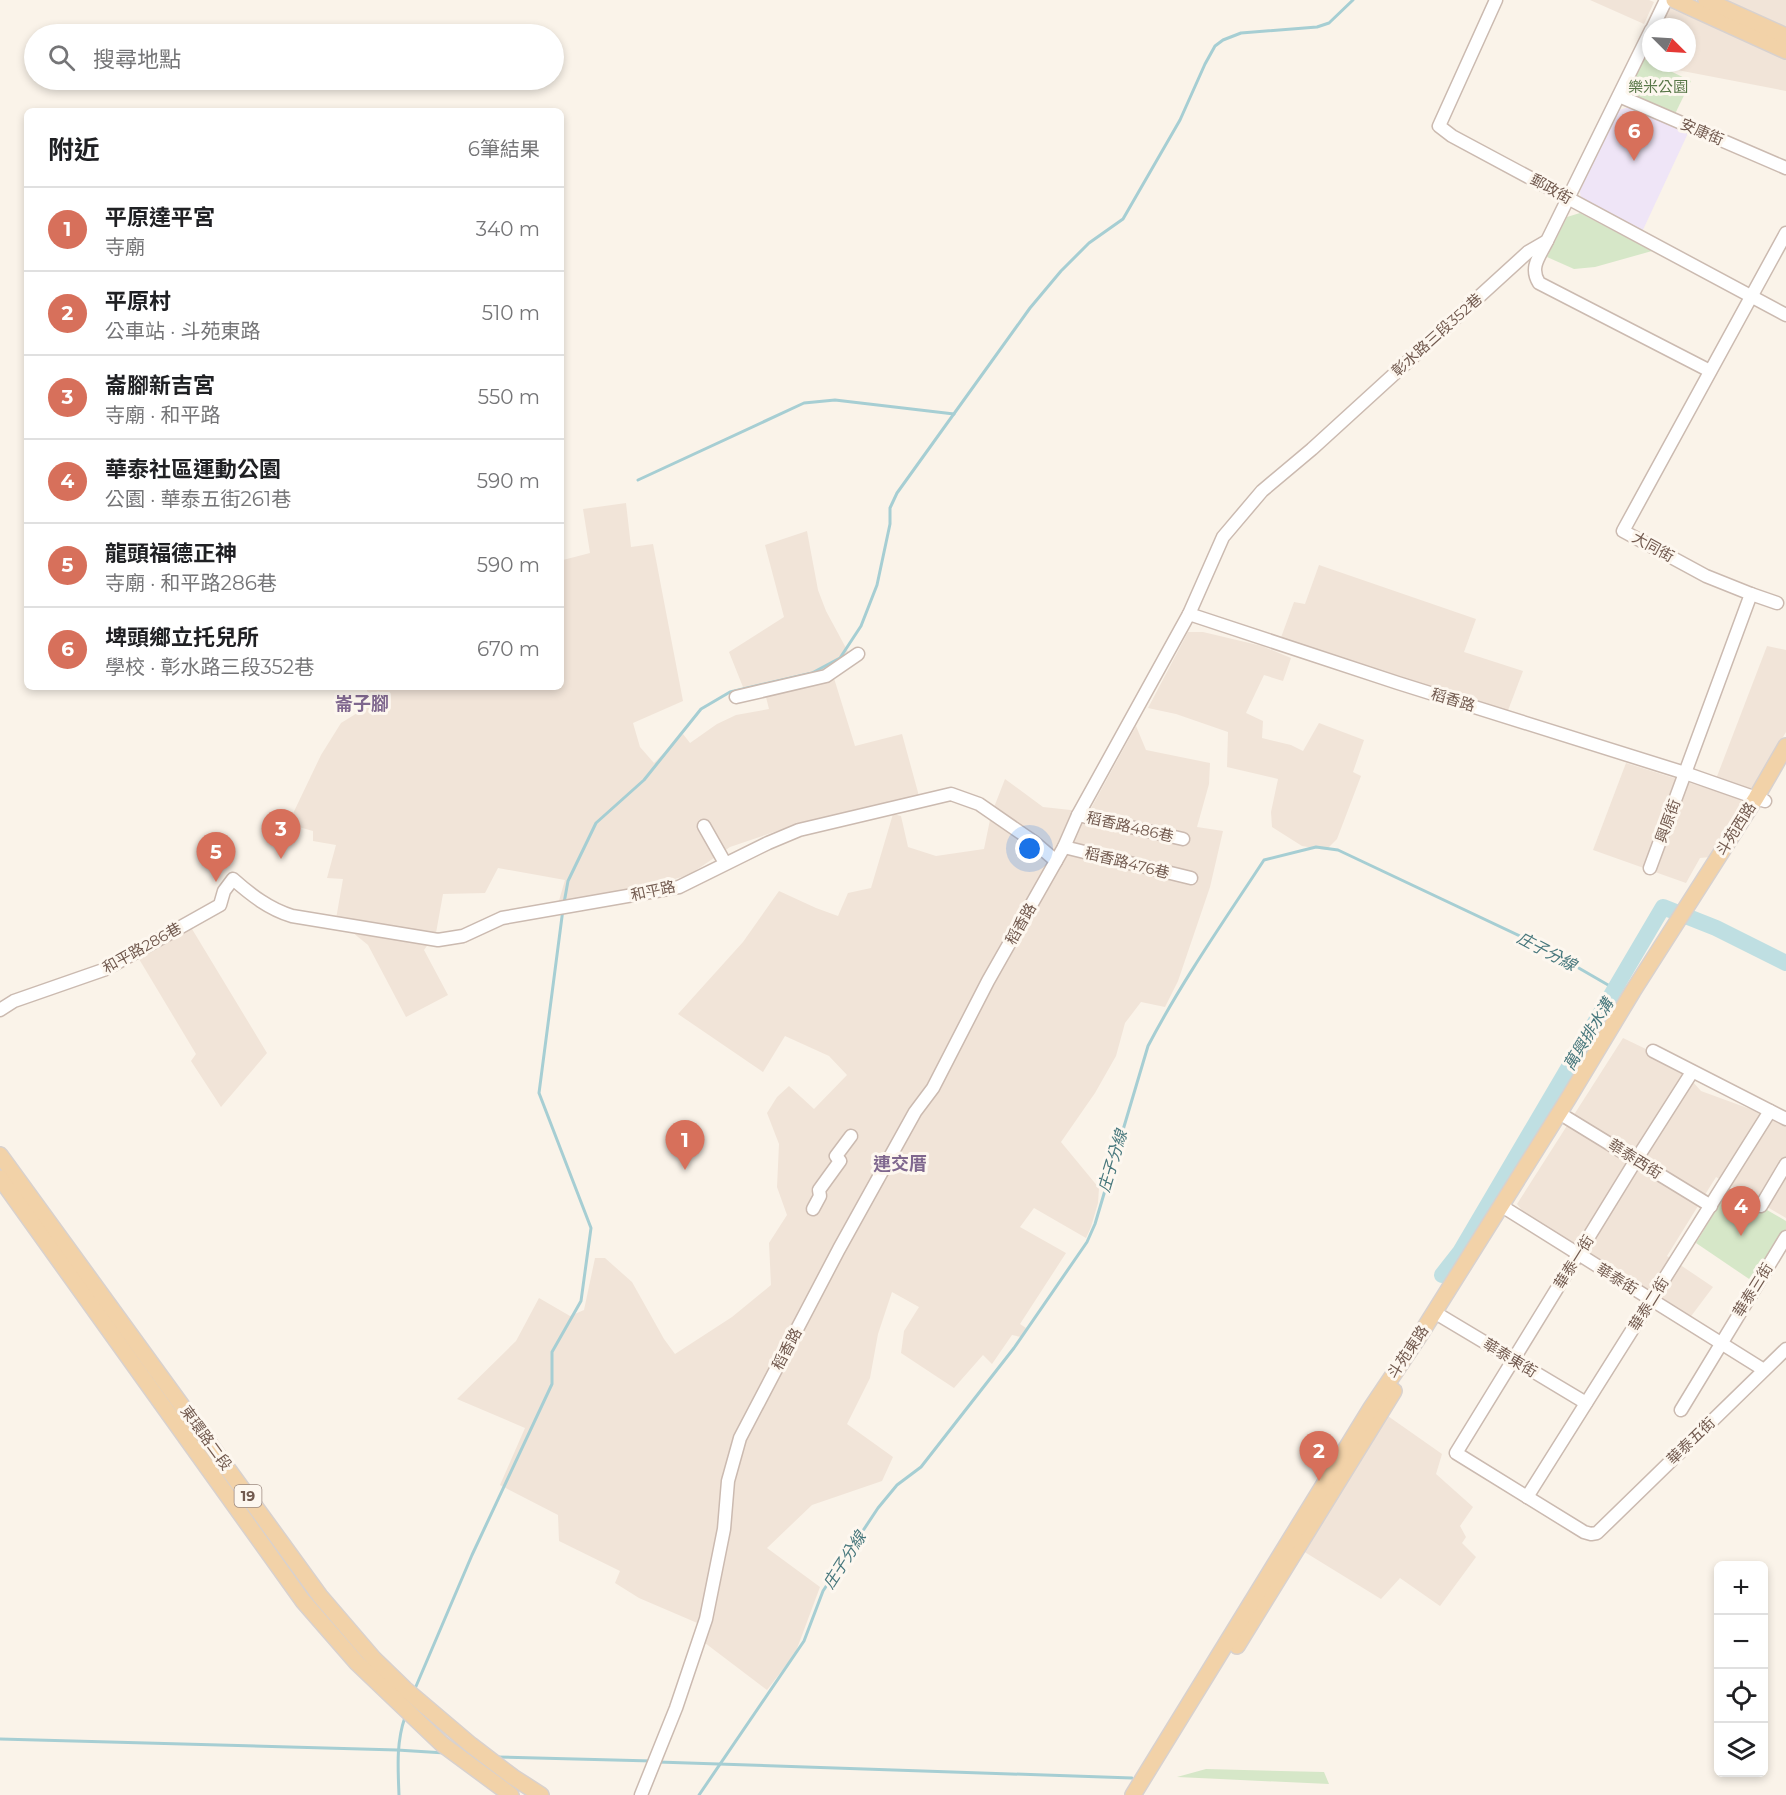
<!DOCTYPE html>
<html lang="zh-TW">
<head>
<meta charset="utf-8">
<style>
	:root { --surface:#fff; --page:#f2f2f2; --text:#202124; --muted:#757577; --line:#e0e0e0; --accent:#d7705b }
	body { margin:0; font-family:Montserrat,"Noto Sans TC",sans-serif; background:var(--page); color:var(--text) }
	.controls { position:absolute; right:18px; bottom:18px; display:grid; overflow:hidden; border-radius:9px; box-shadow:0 3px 9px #0003 }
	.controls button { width:54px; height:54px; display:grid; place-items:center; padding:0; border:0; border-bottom:2px solid var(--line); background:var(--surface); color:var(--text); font:30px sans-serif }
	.compass { position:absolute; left:1642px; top:18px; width:54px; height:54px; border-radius:50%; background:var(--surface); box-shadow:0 3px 9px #0003; rotate:114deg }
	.you { position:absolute; left:1030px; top:849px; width:21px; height:21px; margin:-15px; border:4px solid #fff; border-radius:50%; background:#1a73e8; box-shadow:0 0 0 9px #1a73e833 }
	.badge { display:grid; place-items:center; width:39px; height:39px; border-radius:50%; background:var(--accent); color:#fff; font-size:20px; font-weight:700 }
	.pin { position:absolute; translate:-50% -50px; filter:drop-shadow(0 2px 3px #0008) }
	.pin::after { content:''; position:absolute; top:32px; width:21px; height:18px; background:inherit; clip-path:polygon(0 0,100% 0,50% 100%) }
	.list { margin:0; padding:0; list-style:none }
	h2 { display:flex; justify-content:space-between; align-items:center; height:78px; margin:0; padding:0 24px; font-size:26px }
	h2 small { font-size:20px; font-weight:400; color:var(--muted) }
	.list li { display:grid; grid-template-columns:39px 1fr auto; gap:18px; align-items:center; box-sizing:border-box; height:84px; padding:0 24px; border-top:2px solid var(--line) }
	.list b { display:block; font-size:22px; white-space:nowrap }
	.list p { margin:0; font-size:20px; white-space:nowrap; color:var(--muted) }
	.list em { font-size:20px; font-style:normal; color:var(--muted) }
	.icon { flex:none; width:33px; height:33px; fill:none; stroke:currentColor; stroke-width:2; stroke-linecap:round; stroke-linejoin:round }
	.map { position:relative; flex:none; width:1786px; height:1795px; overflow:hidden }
	.search { position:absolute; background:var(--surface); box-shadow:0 3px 9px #0003; left:24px; top:24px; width:540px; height:66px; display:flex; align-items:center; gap:15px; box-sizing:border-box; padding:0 21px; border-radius:33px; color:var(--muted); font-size:22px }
	.panel { position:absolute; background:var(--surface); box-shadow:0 3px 9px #0003; left:24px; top:108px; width:540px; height:582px; border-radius:9px }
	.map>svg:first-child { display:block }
	.residential { fill:#f1e4d8 }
	.education { fill:#efe5f7 }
	.green { fill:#d6e7c8 }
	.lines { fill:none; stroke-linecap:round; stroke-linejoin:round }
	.stream { stroke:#a6ced3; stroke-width:3 }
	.river { stroke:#bfdfe2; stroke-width:16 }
	.minor-casing { stroke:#cbbab0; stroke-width:15 }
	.major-casing { stroke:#d8d1ce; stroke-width:18 }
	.minor { stroke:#fff; stroke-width:12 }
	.major { stroke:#f2d2a8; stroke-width:15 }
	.labels { text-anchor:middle; stroke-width:6; stroke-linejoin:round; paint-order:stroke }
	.shield { fill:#fdf7ef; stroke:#9c897f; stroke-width:1.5 }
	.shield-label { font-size:14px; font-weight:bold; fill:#725a4f }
	.park-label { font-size:15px; fill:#587748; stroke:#fdf7ef }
	.street-label { font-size:15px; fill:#725a4f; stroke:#fdf7ef }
	.water-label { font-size:16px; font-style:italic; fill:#47777c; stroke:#fdf7ef }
	.quarter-label { font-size:18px; font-weight:bold; fill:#7f678e; stroke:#fdf7ef }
</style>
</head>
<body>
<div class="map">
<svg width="1786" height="1795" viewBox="0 0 1786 1795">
	<rect width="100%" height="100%" fill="#faf3e9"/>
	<g class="residential">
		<polygon points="1590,0 1649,0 1654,2 1644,24"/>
		<polygon points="1726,0 1786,0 1786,27"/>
		<polygon points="1667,7 1786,58 1786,91 1646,64 1641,58 1651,38 1651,63 1687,63 1687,27 1656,27"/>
		<polygon points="626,503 631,547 653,544 683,701 633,723 640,747 654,763 683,734 690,743 717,724 736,715 769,709 766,697 743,702 743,687 729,652 784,617 765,545 807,531 818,590 826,611 853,661 833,675 855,746 902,734 919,796 817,819 777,831 730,847 689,875 646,887 558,904 565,880 498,868 485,893 443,894 436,933 424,950 448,995 406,1017 368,945 336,919 343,879 327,878 336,845 313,841 313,831 288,824 321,755 341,723 367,707 367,687 561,687 561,553 563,560 590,553 583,509"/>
		<polygon points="1319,565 1476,619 1464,652 1523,671 1507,713 1279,643 1294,602 1305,604"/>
		<polygon points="1188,632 1203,632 1262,646 1291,658 1283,681 1264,675 1246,713 1263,721 1262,738 1291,745 1303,751 1319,723 1364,740 1353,772 1361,776 1337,839 1326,850 1302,846 1272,827 1271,812 1278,779 1227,767 1228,732 1176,714 1148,708"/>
		<polygon points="1767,646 1786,650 1786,732 1751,791 1716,779"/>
		<polygon points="1136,726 1146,750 1210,763 1209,784 1197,827 1223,831 1210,887 1178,981 1165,1007 1141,1002 1125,1023 1116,1056 1095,1093 1061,1142 1099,1188 1098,1203 1091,1227 1086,1238 1034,1208 1020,1227 1066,1253 1020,1324 1026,1328 1021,1337 1012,1335 992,1364 983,1355 954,1388 901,1353 904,1331 919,1307 892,1292 878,1334 870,1378 847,1424 893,1457 882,1481 812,1505 767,1548 820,1587 795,1654 767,1690 705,1643 709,1628 639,1598 615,1583 620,1571 559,1541 558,1515 500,1485 525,1428 457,1399 516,1341 539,1298 570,1316 584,1310 595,1258 605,1258 632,1282 664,1339 675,1354 732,1317 771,1285 769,1243 787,1215 777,1187 779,1144 767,1113 777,1097 789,1086 814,1109 847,1075 829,1056 785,1036 763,1072 678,1014 743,942 779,891 816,908 838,916 848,893 871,888 893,814 901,816 908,847 936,856 984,849 991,815 1005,779 1043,807 1089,812"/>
		<polygon points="1626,763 1741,799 1742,807 1710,857 1700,858 1686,883 1593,850"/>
		<polygon points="192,929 267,1053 221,1107 191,1061 196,1054 136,954"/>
		<polygon points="1623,1038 1677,1064 1701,1091 1772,1117 1786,1125 1786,1218 1716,1177 1667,1256 1713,1287 1689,1319 1524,1213 1517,1204"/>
		<polygon points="1385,1414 1442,1454 1436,1474 1473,1507 1460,1526 1466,1537 1462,1543 1476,1557 1440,1606 1400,1578 1381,1599 1303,1551"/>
	</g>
	<polygon class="education" points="1632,106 1689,131 1642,232 1581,202 1580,191 1616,111"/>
	<g class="green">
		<polygon points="1643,58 1691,81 1674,116 1626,93"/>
		<polygon points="1580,213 1652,251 1595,267 1574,269 1547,257 1567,217"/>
		<polygon points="1729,1188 1786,1221 1786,1229 1755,1283 1696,1243"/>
		<polygon points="1206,1769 1324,1772 1329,1784 1177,1777"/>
	</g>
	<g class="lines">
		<g class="stream">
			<polyline points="638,480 804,403 835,400 954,414"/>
			<polyline points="564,903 568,881 596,823 644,780 701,709 730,692 812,673 840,658 861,626 877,585 890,524 890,508 897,493 1030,308 1061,271 1089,243 1123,219 1180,120 1205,64 1215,46 1223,40 1241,33 1317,27 1329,23 1353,0"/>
			<polyline points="414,1691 472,1555 552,1384 552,1352 581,1301 591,1228 539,1093 563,909"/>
			<polyline points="0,1739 397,1750 445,1753"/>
			<polyline points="496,1757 652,1761"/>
			<polyline points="658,1762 1132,1778"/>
			<path d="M399,1795c-1,-27 -3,-52 6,-78"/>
			<path d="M699,1795l105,-154 19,-50 55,-83 19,-23 24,-18 93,-119 73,-106 8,-18 53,-178c34,-65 76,-125 116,-186l52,-13 22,3 201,95 76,44"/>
		</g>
		<polyline class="river" points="1442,1275 1460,1252 1663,907 1716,928 1786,963"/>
		<defs>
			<g id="minor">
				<polyline points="1496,0 1439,126 1452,136 1786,315"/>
				<polyline points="1653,27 1666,0"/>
				<polyline points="1619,96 1786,168"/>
				<path d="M1547,241c-7,15 -18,26 -8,42l171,88"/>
				<polyline points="1751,594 1777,603"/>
				<polyline points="1189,614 1398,683 1685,773 1765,801"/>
				<polyline points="736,697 826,676 858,654"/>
				<polyline points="1078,815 1183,839"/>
				<polyline points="704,826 725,863"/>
				<polyline points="1064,847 1191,878"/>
				<polyline points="1650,868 1751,594 1706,576 1623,531 1786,233"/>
				<path d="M0,1010l14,-9 92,-32 114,-64 4,-14 9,-12c18,16 36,30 59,37l146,24 25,-4 39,-18 177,-31 89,-44 31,-13 152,-36 28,10 55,38 22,19"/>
				<polyline points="1653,1051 1786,1119"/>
				<polyline points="1692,1072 1636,1160 1456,1453 1584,1532 1591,1534 1597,1533 1786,1349"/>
				<polyline points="1559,1113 1711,1206"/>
				<polyline points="1501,1204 1508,1210 1764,1370"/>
				<polyline points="1761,1206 1786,1164"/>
				<polyline points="813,1209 820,1196 819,1190 840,1161 836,1156 851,1136"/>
				<polyline points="1434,1312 1586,1403"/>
				<polyline points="1681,1410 1786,1237"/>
				<polyline points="1527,1497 1770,1111"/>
				<polyline points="641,1795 676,1708 706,1619 724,1529 728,1481 740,1438 839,1249 915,1112 933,1088 988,981 1064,847 1078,815 1189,614 1223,537 1262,491 1312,449 1528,252 1547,241 1651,30"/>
			</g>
			<g id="major">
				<polyline points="1674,0 1786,51"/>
				<polyline points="1706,0 1786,36"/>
				<polyline points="0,1155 320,1596 374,1659 405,1689 471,1745 513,1777 541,1795"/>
				<polyline points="0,1178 303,1601 357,1663 442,1744 511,1795"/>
				<polyline points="1237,1646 1394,1391"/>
				<polyline points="1133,1795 1371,1408 1420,1335 1568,1099 1633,991 1756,798 1786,746"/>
			</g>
		</defs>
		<use href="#minor" class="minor-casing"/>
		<use href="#major" class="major-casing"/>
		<use href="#minor" class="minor"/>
		<use href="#major" class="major"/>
	</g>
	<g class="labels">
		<rect class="shield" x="234.5" y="1485" width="27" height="22" rx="4.5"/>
		<g class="shield-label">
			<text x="248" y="1501">19</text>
		</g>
		<g class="park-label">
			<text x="1658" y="92">樂米公園</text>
		</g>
		<g class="street-label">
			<text transform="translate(1702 132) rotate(23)" y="5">安康街</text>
			<text transform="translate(1551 189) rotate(29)" y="5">郵政街</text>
			<text transform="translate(1437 335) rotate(-42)" y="5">彰水路三段352巷</text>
			<text transform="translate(1653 547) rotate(29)" y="5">大同街</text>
			<text transform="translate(1453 700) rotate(17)" y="5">稻香路</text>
			<text transform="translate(1668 821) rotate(-70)" y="5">興原街</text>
			<text transform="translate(1130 827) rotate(13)" y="5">稻香路486巷</text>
			<text transform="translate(1736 829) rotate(-58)" y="5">斗苑西路</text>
			<text transform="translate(1127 863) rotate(14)" y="5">稻香路476巷</text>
			<text transform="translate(653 891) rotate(-12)" y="5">和平路</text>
			<text transform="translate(1021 924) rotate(-60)" y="5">稻香路</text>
			<text transform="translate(142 948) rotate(-29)" y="5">和平路286巷</text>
			<text transform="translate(1635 1159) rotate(32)" y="5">華泰西街</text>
			<text transform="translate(1574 1262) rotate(-58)" y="5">華泰一街</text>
			<text transform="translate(1617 1279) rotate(31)" y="5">華泰街</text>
			<text transform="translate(1753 1290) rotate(-58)" y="5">華泰三街</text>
			<text transform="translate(1649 1304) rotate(-58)" y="5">華泰二街</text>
			<text transform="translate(787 1349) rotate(-62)" y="5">稻香路</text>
			<text transform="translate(1408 1352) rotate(-56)" y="5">斗苑東路</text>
			<text transform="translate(1510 1358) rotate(31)" y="5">華泰東街</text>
			<text transform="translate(206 1438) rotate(54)" y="5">東環路二段</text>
			<text transform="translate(1691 1441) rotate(-44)" y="5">華泰五街</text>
		</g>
		<g class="water-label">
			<text transform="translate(1547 951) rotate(28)" y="6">庄子分線</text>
			<text transform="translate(1588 1034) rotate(-59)" y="6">萬興排水溝</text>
			<text transform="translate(1112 1161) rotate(-73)" y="6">庄子分線</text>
			<text transform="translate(844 1560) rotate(-57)" y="6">庄子分線</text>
		</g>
		<g class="quarter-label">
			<text x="362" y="710">崙子腳</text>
			<text x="900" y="1170">連交厝</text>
		</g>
	</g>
</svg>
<div class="controls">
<button>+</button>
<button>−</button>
<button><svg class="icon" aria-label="locate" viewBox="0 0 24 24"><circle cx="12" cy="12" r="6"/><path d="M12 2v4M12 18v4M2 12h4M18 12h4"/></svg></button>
<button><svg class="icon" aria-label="layers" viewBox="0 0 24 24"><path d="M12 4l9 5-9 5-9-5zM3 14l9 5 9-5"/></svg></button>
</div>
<svg class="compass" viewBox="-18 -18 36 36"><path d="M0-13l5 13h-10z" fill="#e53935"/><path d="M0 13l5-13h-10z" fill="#757577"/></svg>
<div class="you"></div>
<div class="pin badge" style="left:685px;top:1170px">1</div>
<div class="pin badge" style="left:1319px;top:1481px">2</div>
<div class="pin badge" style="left:281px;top:859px">3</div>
<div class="pin badge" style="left:1741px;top:1236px">4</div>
<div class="pin badge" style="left:216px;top:882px">5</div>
<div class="pin badge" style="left:1634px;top:161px">6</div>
<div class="search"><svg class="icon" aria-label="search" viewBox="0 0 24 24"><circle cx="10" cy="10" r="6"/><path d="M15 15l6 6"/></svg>搜尋地點</div>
<section class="panel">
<h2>附近<small>6筆結果</small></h2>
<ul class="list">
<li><span class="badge">1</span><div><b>平原達平宮</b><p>寺廟</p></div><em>340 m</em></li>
<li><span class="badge">2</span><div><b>平原村</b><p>公車站 · 斗苑東路</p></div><em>510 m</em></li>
<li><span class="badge">3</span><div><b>崙腳新吉宮</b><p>寺廟 · 和平路</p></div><em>550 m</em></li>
<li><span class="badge">4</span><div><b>華泰社區運動公園</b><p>公園 · 華泰五街261巷</p></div><em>590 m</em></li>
<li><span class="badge">5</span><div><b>龍頭福德正神</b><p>寺廟 · 和平路286巷</p></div><em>590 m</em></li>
<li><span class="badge">6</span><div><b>埤頭鄉立托兒所</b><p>學校 · 彰水路三段352巷</p></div><em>670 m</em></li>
</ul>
</section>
</div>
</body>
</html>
